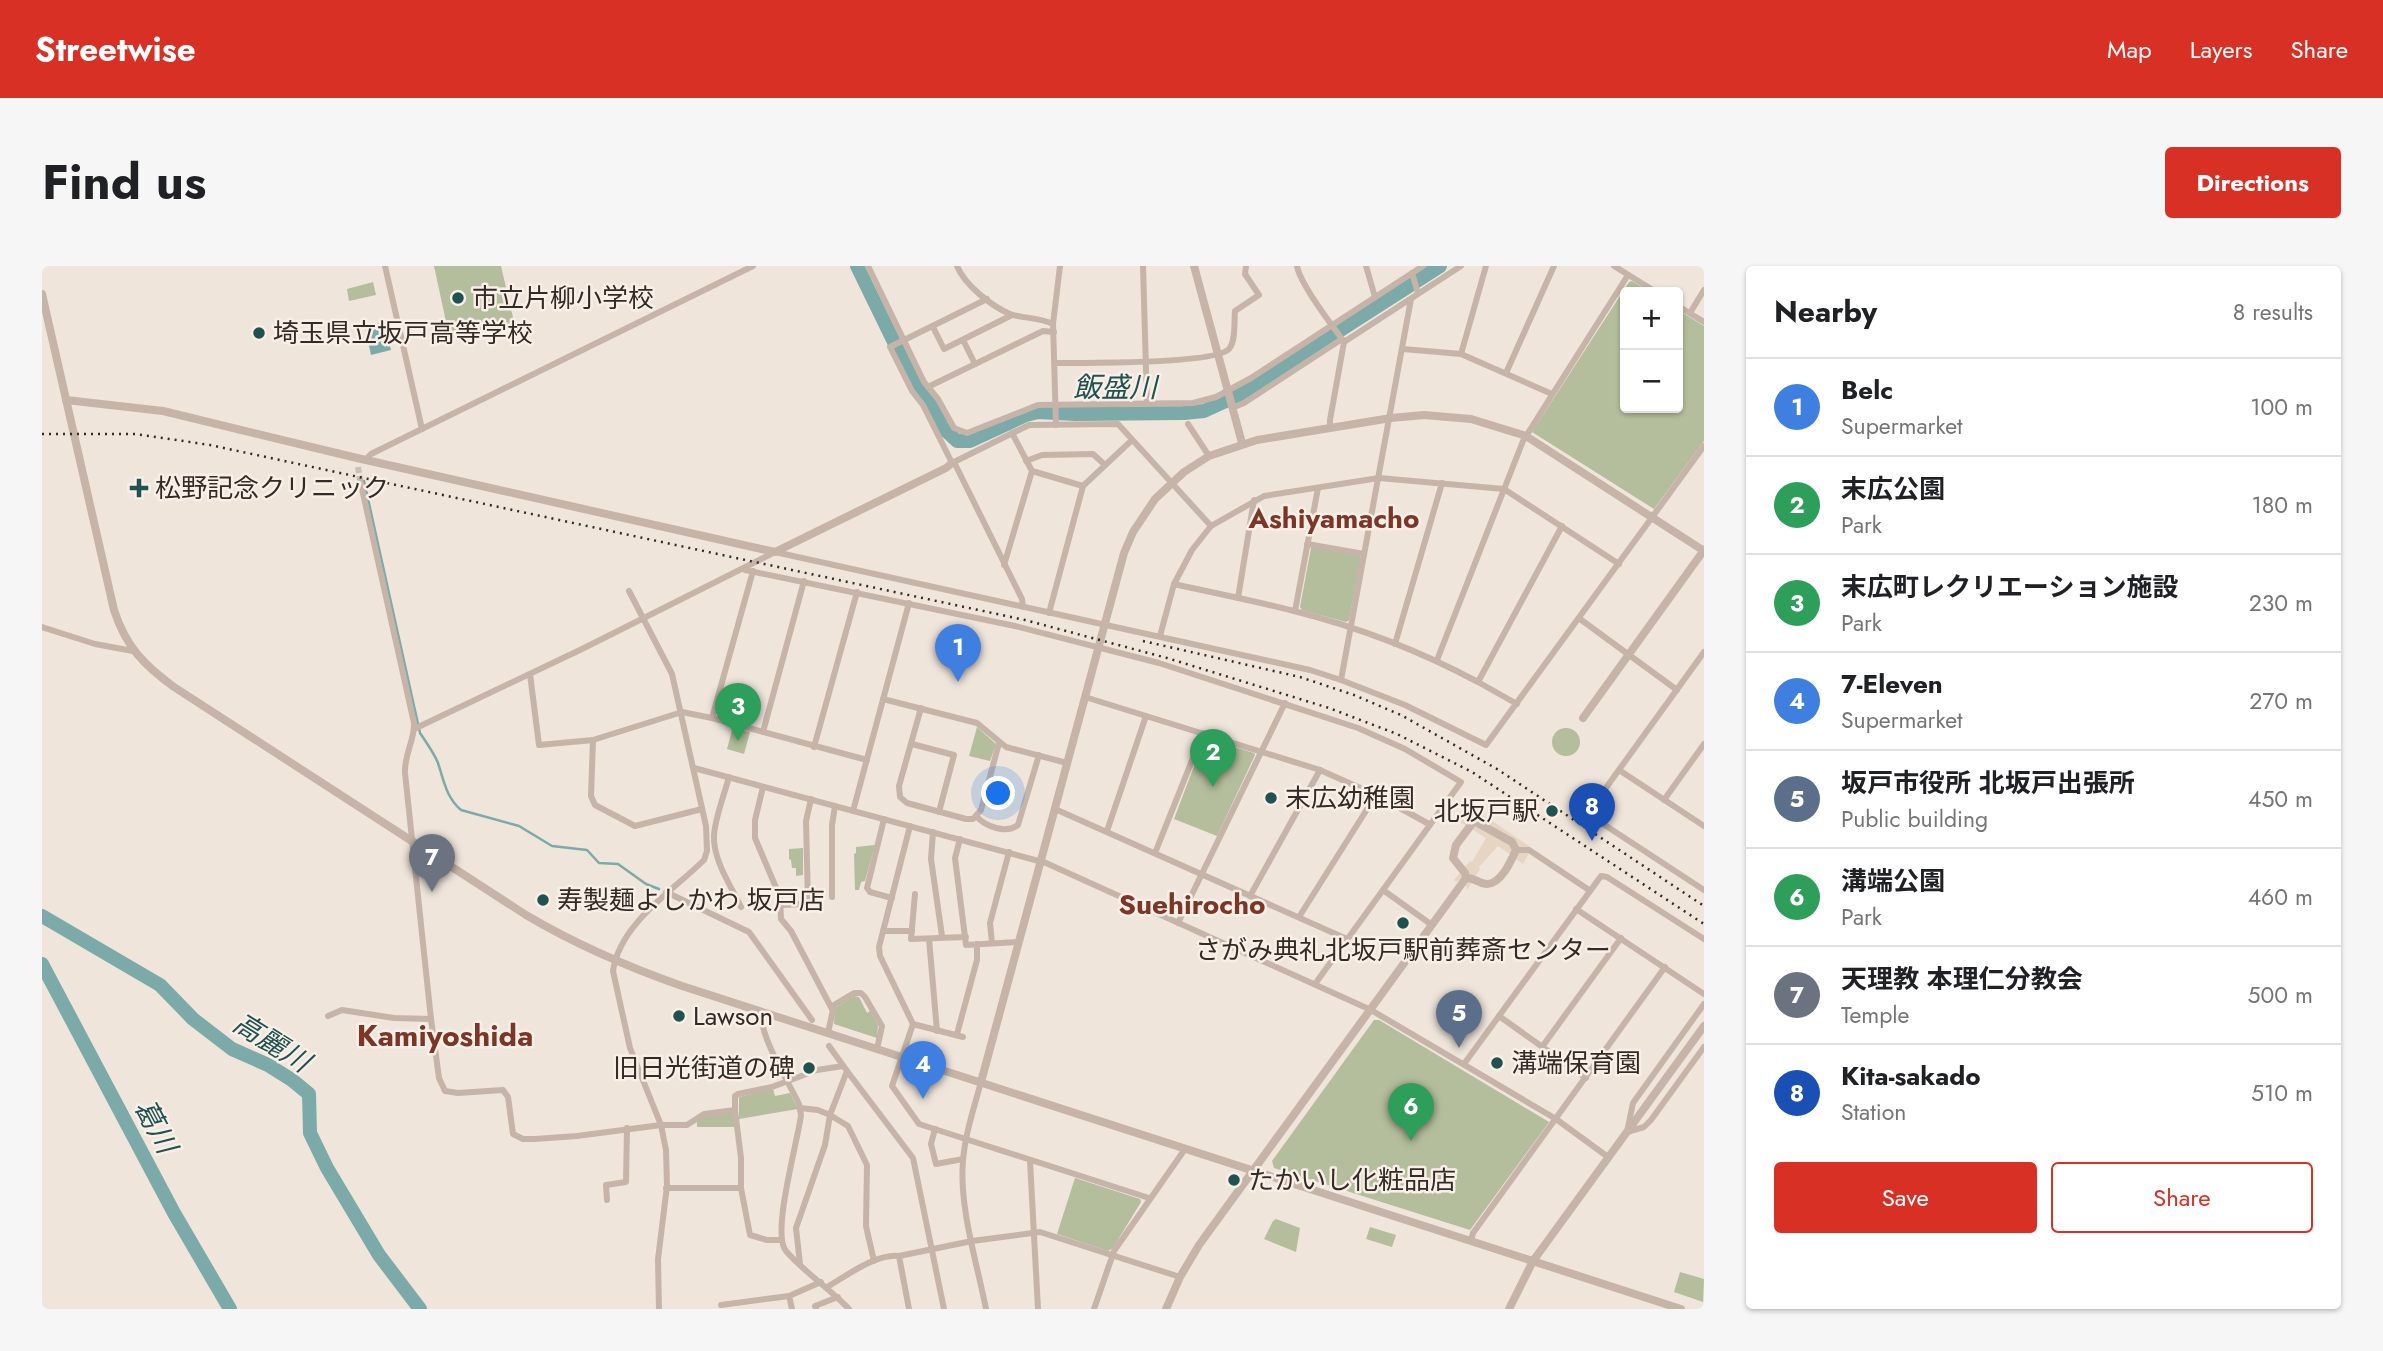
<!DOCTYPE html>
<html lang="en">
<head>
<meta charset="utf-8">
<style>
	:root { --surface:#fff; --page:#f6f6f6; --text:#202124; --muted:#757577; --line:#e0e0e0; --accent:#d93025 }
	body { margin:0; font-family:Jost,"Noto Sans JP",sans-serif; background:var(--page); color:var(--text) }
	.controls { position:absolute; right:21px; top:21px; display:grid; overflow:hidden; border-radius:7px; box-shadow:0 2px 5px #0004 }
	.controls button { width:63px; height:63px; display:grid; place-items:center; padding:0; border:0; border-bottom:2px solid var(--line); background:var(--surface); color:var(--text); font:35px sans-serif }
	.you { position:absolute; left:957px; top:528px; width:24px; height:24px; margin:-18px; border:5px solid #fff; border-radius:50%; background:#1a73e8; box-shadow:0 0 0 10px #1a73e833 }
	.badge { display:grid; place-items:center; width:46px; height:46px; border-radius:50%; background:var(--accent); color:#fff; font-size:23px; font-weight:700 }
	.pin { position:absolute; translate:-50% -58px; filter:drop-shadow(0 2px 4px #0008) }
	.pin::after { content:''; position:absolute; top:37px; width:24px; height:21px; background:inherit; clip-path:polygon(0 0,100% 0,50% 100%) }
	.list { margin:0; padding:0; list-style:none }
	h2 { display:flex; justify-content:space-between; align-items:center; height:91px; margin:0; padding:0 28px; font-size:30px }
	h2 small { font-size:23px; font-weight:400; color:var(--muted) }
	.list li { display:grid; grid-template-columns:46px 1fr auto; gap:21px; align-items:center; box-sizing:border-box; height:98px; padding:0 28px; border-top:2px solid var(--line) }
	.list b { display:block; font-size:26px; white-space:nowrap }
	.list p { margin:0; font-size:23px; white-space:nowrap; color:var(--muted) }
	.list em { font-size:23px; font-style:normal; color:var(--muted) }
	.actions { display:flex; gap:14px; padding:21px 28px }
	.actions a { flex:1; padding:16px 0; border:2px solid var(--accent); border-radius:7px; text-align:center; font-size:24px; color:var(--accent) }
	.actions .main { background:var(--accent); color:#fff }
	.map { position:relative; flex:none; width:1662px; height:1043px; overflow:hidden; border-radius:7px }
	header { display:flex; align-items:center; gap:42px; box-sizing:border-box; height:98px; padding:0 35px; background:var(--accent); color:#fff }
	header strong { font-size:33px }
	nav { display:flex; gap:38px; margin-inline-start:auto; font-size:24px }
	.intro { display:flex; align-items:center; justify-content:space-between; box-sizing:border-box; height:168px; padding:0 42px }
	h1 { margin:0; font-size:49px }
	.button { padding:18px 32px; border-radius:7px; background:var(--accent); color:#fff; font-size:24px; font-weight:700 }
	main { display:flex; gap:42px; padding:0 42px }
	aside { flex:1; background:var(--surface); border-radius:7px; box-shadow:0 2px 5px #0004 }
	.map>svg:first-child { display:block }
	.green { fill:#b4bd9c }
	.plaza { fill:#e6d5c3 }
	.water { fill:#7caaa9 }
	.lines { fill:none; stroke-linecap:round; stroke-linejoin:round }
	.stream { stroke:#7caaa9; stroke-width:2.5 }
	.river { stroke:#7caaa9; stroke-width:14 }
	.minor-tunnel { stroke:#cac0b7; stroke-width:6; stroke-dasharray:6 3; stroke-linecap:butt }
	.minor { stroke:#c6b4a8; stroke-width:6 }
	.tertiary { stroke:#c6b4a8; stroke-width:8 }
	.rail { stroke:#342b27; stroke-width:2.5; stroke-dasharray:2 5; stroke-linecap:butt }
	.poi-dot { fill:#205252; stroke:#f8efe7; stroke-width:2.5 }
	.labels { text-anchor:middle; stroke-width:5; stroke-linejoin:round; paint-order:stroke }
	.poi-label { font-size:26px; fill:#342b27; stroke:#f8efe7; text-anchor:start }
	.water-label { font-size:28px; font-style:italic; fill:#205252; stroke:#f8efe7 }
	.neighbourhood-label { font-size:28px; font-weight:bold; fill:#7c3627; stroke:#f8efe7 }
	.quarter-label { font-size:30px; font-weight:bold; fill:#7c3627; stroke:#f8efe7 }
</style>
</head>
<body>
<header>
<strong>Streetwise</strong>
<nav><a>Map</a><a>Layers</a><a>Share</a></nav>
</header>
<div class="intro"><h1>Find us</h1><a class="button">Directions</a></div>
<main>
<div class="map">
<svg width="1662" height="1043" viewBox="0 0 1662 1043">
	<rect width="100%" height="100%" fill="#efe5db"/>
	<g class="green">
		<polygon points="392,0 459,0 473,60 408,74"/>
		<polygon points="1590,15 1608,26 1583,26 1583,142 1636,142 1636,44 1662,60 1662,175 1612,243 1490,166 1587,16"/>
		<polygon points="331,16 334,29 307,35 305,23"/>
		<polygon points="1272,280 1316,288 1319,292 1307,354 1304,356 1260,344 1258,341 1269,282"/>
		<polygon points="691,461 708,466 702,488 685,483"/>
		<polygon points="935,461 954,478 948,495 927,490"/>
		<circle cx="1524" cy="476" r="14"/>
		<polygon points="1166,473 1212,487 1213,489 1175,570 1132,553 1162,474"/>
		<polygon points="833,579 823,615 819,616 817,624 813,624 812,588 814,587 814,581"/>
		<polygon points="761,582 761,609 754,610 754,602 750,602 749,594 747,593 747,583"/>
		<polygon points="812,730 817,731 825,747 828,745 836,759 835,772 792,758 793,742"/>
		<polygon points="1332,754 1337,754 1507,856 1428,964 1232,902 1230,895"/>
		<polygon points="731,823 733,830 748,827 756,843 697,853 697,831"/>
		<polygon points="692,846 694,861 655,861 655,855 661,851"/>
		<polygon points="1033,912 1098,933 1099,936 1071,982 1066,985 1015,968"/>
		<polygon points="1234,953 1258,962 1254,986 1222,973 1231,955"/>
		<polygon points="1328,961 1354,969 1350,981 1324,973"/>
		<polygon points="1638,1006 1662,1013 1661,1036 1632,1026"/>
	</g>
	<polygon class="plaza" points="1425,538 1490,582 1481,598 1456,580 1437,601 1438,603 1425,624 1424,619 1417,614 1415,616 1412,614 1428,595 1430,596 1444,572 1418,556 1420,553 1423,554 1429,545 1423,541"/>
	<polygon class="water" points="342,56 349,84 329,89 323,61"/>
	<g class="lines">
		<path class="stream" d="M322,215l56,252c6,9 14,20 18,30 6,18 8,34 23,47l58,16 33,20 35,4 12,13 19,1 28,20 13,5"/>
		<g class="river">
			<polyline points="815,0 870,113 891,139 900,161 915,175 928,175 984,149 996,146 1033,148 1142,147 1162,145 1197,129 1398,0"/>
			<polyline points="0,650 118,719 151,753 190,783 226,799 250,814 267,828 268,867 285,902 337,989 378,1043"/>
			<polyline points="0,698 132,947 188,1043"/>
		</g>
		<polyline class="minor-tunnel" points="316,201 318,214"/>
		<g class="minor">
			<polyline points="343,0 380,163"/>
			<polyline points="826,0 882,116 896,133 912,162 925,167 996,139 1151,137 1174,131 1209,112 1381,0"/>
			<path d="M915,0c8,19 34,40 53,48 14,5 29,3 43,10"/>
			<polyline points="1101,0 1105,138"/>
			<path d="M1255,0c3,18 35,59 47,76l-14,78v8"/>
			<polyline points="1324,0 1333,31"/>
			<polyline points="1572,0 1614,26"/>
			<polyline points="1370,7 1376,27"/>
			<polyline points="945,33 848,81 870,125 881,139 910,197 987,159 1076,158 1169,260"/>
			<polyline points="1636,40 1662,56"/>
			<polyline points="1648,47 1662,24"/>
			<polyline points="891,61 902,83 970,49"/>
			<polyline points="921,74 933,98"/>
			<polyline points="1302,76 1419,0"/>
			<polyline points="1361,83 1419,88 1510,128"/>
			<polyline points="1419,88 1444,0"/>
			<path d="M1013,97c27,0 161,1 174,-14 7,-8 5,-28 6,-38l24,-16 -14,-21 1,-8"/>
			<polyline points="1464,107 1512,0"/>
			<polyline points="888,120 1001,65 1012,66"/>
			<polyline points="1190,142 1202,137 1300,73"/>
			<polyline points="1146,158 1167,190"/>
			<polyline points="1014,159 1011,58 1018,0"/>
			<polyline points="970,167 990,205 1041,220"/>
			<polyline points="323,194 329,188 711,0"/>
			<polyline points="984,195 1000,189 1051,188 1063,199"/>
			<polyline points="912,196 980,333 981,341"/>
			<path d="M318,214l54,243c1,17 -10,31 -9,50l26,246 8,59 6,13 13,2 45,-3 5,7 5,37 10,5h12l42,-3 84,-11h26l17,-11 31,-4v-14l3,-2 34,-7 45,-17 26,-4"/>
			<polyline points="1265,278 1322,288"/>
			<polyline points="962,299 990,205"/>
			<polyline points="703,304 973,360 1117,397 1316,462 1363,483 1419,516 1273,718"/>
			<path d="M1132,318c40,9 81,17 120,27 64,16 126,40 184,71l84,-156"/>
			<path d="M587,325l43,83 34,152 1,25 -3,9c-31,31 -84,63 -91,111l17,77 31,77 5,25 1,36 -9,73 1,50"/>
			<polyline points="1196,332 1212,234"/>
			<polyline points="1253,345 1276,222"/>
			<polyline points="1007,347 1041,220 1090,174"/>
			<polyline points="1538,353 1635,424"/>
			<polyline points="0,361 53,378 91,385"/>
			<polyline points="1118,370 1132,318 1150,284 1169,260 1222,230 1337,212 1462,223 1577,298"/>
			<polyline points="1353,378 1400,217"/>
			<polyline points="1662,386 1548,544 1549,550 1662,624"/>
			<polyline points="1395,394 1481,175 1586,9"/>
			<polyline points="488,408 497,479 551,474 640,446 670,452 825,494"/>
			<polyline points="1299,414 1369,33"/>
			<polyline points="1436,416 1475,438"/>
			<polyline points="1043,431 1278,504 1334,529 1387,558"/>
			<polyline points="841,433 935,457 964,481 1025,497"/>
			<polyline points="879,442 857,520 858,531 865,537 924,553 931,553 939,544 957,477"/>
			<polyline points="670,452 711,305"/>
			<polyline points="372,463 540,383 733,286 1268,404 1299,414 1363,439 1444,479 1662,180"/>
			<polyline points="721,466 762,315"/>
			<polyline points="551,474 549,530 553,539 593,560 660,543"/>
			<polyline points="870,478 912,489 897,546"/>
			<polyline points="772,481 815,326"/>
			<polyline points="652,502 1004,597 1329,744 1514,853 1566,891"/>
			<polyline points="1577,504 1662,560"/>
			<path d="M687,511c-5,19 -14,40 -15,59 -1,24 17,50 27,71"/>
			<polyline points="721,521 713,554 713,572 738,631 739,653 749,665 790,743"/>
			<polyline points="1622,534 1662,478"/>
			<polyline points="1013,543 1305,673"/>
			<polyline points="811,545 867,337"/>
			<path d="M934,550c10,11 30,18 42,9l21,-70"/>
			<polyline points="842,553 825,622 828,626 850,632"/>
			<polyline points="868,560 837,681 838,690 871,758 921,771"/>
			<polyline points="1065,565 1104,450"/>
			<polyline points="891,566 889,593 900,670"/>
			<polyline points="918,573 913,592 924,679 977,676"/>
			<polyline points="1474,584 1487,584 1547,624"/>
			<polyline points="1113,587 1161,467"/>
			<polyline points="1341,624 1390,659"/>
			<polyline points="624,626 707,666 770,754"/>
			<polyline points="873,628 869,673 924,671"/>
			<polyline points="1208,630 1278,504"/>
			<polyline points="790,631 790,559 793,540"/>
			<polyline points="738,639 766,638 764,555 769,533"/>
			<polyline points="1534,643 1662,728"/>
			<polyline points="1257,651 1334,529"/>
			<polyline points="1136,657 1243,437"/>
			<polyline points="841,665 870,665"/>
			<polyline points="887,673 895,765"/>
			<polyline points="950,677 948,657 967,586"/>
			<polyline points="1662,738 1591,837 1585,866 1602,861 1609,854 1662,781"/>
			<path d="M718,745c3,32 25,64 39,93l2,11c-3,26 -30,119 -15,136 17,20 44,38 63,58"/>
			<polyline points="286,750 300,744 352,752 389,753"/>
			<polyline points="1457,750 1544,812"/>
			<polyline points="871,758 850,820 877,858 1107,932"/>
			<polyline points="786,767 792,739 812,727 819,727 823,731 840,760 835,783"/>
			<polyline points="915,768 935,694 935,678"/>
			<polyline points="787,780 805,805 788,849 806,860 825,899 824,960 832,995"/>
			<polyline points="1500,781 1579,672"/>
			<polyline points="1422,798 1559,610 1565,611 1662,673"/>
			<polyline points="805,805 871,892 902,1043"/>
			<path d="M939,816c-7,26 -16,52 -18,79 -4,46 14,102 23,148"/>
			<polyline points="758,842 776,844 788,849 783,879 754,962 758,998"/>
			<polyline points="893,863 889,878 894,898 921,893"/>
			<polyline points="988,895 996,1043"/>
			<polyline points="624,922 699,922 699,892 693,844"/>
			<polyline points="699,922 708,969 725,974 738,974"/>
			<polyline points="565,934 564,919 584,916 585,862"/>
			<polyline points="1429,975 1431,967 1623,701"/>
			<polyline points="857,990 867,1043"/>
			<path d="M785,1021c21,-12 48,-33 72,-31l73,-15 68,-9 140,45"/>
			<polyline points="679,1039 747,1030"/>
			<polyline points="750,1043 747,1030 779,1016"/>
			<polyline points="774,1043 773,1040 796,1031"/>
			<polyline points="1052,1043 1072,985 1143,883"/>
		</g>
		<g class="tertiary">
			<polyline points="1152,0 1200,177"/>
			<path d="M0,28l72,316c12,37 30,55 60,77l352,228c49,29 102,52 156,71l999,323"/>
			<polyline points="24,134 121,145 315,192 733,286 904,202 910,197"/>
			<polyline points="1541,452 1662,284"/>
			<path d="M1432,555l38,21 4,8c-5,11 -15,34 -29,34 -8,0 -13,-7 -21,-6l-1,-5 -12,-15 3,-13z"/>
			<polyline points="939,816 1082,287 1091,266 1113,233 1142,206 1167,190 1215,174 1349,152 1382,149 1429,153 1484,170 1662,285"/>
			<polyline points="1124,1043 1138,1011 1157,979 1424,612"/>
			<polyline points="1467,1043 1491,995 1662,760"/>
		</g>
		<g class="rail">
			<polyline points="0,168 93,168 168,179 983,354 1125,392 1287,442 1355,468 1430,506 1662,658"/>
			<polyline points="1101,375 1258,411 1312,429 1359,449 1455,503 1662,640"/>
		</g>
	</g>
	<g class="poi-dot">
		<circle cx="416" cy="32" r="7"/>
		<circle cx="217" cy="67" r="7"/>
		<path d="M93.5 211.5h7v7h7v7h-7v7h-7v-7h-7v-7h7z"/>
		<circle cx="1229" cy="532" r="7"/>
		<circle cx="1510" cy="545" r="7"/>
		<circle cx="501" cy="634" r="7"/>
		<circle cx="1361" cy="657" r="7"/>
		<circle cx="637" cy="750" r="7"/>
		<circle cx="1455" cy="797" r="7"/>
		<circle cx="767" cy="802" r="7"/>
		<circle cx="1192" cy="914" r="7"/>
	</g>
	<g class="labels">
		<g class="poi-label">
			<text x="430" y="41">市立片柳小学校</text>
			<text x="231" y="76">埼玉県立坂戸高等学校</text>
			<text x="113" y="231">松野記念クリニック</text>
			<text x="1243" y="541">末広幼稚園</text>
			<text x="1496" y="554" text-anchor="end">北坂戸駅</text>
			<text x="515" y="643">寿製麺よしかわ 坂戸店</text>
			<text x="1361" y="693" text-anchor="middle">さがみ典礼北坂戸駅前葬斎センター</text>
			<text x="651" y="759">Lawson</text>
			<text x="1469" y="806">溝端保育園</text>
			<text x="753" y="811" text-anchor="end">旧日光街道の碑</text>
			<text x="1206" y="923">たかいし化粧品店</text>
		</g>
		<g class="water-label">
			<text x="1073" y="131">飯盛川</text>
			<text transform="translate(230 776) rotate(32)" y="10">高麗川</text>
			<text transform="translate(114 860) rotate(62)" y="10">葛川</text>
		</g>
		<g class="neighbourhood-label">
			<text x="1292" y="262">Ashiyamacho</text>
			<text x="1150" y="648">Suehirocho</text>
		</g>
		<g class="quarter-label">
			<text x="403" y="780">Kamiyoshida</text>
		</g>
	</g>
</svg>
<div class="controls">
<button>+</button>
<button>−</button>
</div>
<div class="you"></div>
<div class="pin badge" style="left:916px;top:416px;background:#3f7fe0">1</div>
<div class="pin badge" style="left:1171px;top:521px;background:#2e9e5b">2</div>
<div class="pin badge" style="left:696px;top:475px;background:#2e9e5b">3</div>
<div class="pin badge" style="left:881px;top:833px;background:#3f7fe0">4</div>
<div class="pin badge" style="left:1417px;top:782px;background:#5c6f8a">5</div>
<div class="pin badge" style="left:1369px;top:875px;background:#2e9e5b">6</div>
<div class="pin badge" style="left:390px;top:626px;background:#6b7280">7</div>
<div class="pin badge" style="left:1550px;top:575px;background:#1a4fb4">8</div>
</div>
<aside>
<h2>Nearby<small>8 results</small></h2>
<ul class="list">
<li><span class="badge" style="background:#3f7fe0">1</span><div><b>Belc</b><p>Supermarket</p></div><em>100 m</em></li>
<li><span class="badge" style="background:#2e9e5b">2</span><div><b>末広公園</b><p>Park</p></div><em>180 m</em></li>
<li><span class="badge" style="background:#2e9e5b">3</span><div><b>末広町レクリエーション施設</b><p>Park</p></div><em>230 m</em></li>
<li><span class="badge" style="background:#3f7fe0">4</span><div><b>7-Eleven</b><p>Supermarket</p></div><em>270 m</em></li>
<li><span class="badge" style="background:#5c6f8a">5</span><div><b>坂戸市役所 北坂戸出張所</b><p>Public building</p></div><em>450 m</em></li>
<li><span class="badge" style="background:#2e9e5b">6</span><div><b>溝端公園</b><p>Park</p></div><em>460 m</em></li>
<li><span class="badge" style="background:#6b7280">7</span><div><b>天理教 本理仁分教会</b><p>Temple</p></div><em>500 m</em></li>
<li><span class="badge" style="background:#1a4fb4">8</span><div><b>Kita-sakado</b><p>Station</p></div><em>510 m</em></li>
</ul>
<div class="actions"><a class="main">Save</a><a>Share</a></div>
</aside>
</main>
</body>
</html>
